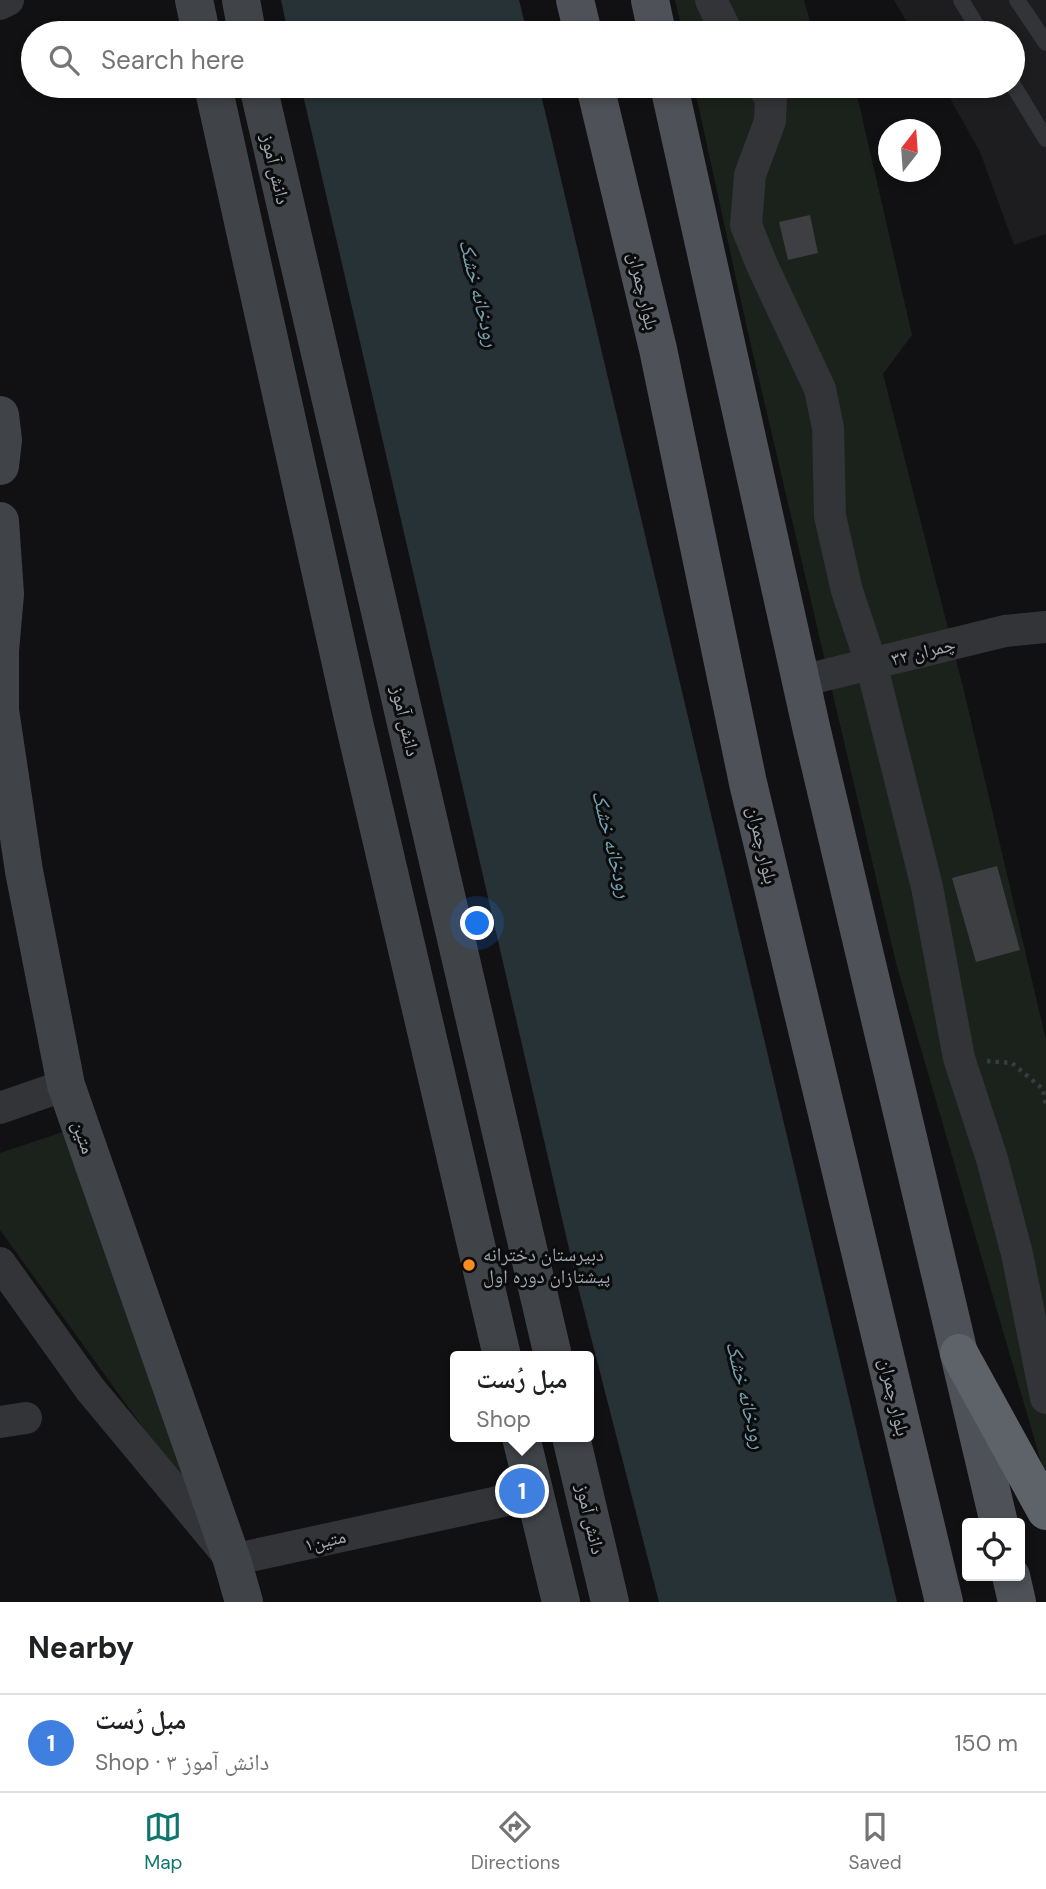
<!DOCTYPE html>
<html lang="en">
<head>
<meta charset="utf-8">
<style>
	:root { --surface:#fff; --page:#f6f6f6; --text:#202124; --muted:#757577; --line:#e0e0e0; --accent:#0f766e }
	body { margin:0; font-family:"DM Sans","Noto Naskh Arabic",sans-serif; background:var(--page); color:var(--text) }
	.controls { position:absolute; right:21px; bottom:21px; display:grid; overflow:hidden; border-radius:7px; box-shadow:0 4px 10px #0003 }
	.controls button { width:63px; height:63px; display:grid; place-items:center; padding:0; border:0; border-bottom:2px solid var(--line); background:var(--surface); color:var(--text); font:35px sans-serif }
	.compass { position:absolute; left:878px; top:119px; width:63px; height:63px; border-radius:50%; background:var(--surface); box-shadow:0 4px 10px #0003; rotate:17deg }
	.you { position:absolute; left:478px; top:924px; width:24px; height:24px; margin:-18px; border:5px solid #fff; border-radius:50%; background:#1a73e8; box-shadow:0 0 0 10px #1a73e833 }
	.badge { display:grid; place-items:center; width:46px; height:46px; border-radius:50%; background:var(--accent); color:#fff; font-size:23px; font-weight:700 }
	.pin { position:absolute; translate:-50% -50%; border:4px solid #fff; box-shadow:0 2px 7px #0006 }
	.popup { position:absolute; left:450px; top:1351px; width:144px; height:91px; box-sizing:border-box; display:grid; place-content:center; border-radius:7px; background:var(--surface); filter:drop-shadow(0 2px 5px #0005); font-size:23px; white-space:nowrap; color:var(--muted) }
	.popup b { font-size:26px; color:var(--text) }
	.popup::after { content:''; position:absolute; left:50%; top:100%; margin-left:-14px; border:14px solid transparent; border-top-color:var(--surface) }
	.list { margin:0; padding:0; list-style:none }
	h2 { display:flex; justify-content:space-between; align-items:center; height:91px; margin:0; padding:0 28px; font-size:30px }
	h2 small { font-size:23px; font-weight:400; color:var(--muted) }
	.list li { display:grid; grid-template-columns:46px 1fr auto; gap:21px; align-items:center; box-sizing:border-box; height:98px; padding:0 28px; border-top:2px solid var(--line) }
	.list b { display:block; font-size:26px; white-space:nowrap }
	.list p { margin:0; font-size:23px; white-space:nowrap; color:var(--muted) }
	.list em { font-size:23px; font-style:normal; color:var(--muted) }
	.icon { flex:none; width:38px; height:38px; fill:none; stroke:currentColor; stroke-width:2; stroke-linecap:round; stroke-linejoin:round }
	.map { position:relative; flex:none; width:1046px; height:1602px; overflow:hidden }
	.search { position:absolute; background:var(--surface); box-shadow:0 4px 10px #0003; left:21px; right:21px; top:21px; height:77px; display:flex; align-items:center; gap:18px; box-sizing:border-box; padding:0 24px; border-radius:38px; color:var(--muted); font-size:26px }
	.sheet { height:189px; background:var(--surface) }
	nav { display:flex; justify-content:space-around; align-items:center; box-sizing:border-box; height:98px; border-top:2px solid var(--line); background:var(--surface); font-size:19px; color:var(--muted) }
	nav a { display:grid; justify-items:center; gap:4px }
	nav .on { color:var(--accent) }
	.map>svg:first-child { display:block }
	.built { fill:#1d1d20 }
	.green { fill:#1b221b }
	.water { fill:#273237 }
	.building { fill:#3d3f43 }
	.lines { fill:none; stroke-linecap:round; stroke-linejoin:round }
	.path { stroke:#383b3f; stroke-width:4.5; stroke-dasharray:3.5 5; stroke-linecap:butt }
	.lane { stroke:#323438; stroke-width:16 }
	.street { stroke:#323438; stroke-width:32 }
	.secondary { stroke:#404348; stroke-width:38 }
	.primary { stroke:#4e5157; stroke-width:38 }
	.highway { stroke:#5d6369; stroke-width:38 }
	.poi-dot { fill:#fc8a1f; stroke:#0c0c0d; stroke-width:2.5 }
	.labels { text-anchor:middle; stroke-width:6; stroke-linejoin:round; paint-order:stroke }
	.street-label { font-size:19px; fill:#a1aab4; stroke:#0c0c0d }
	.poi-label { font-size:19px; fill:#a1aab4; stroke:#0c0c0d; text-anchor:start }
	.water-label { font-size:21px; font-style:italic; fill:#75a1b2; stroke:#0c0c0d }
</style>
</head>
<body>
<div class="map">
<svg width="1046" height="1602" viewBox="0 0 1046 1602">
	<rect width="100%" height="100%" fill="#111113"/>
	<polygon class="built" points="894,0 1046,0 1046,234 1014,245 980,152 943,86 1013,86 1013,33 913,33"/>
	<g class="green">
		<polygon points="675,0 804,0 810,21 830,33 683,33"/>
		<polygon points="694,86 855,86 912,335 883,374 963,687 1046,1040 1046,1479 896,963 746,324"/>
		<polygon points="66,1131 205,1513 0,1230 0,1153"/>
	</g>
	<g class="water">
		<polygon points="281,0 519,0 527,33 288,33"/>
		<polygon points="301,86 539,86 897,1602 659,1602 576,1279"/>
	</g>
	<g class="building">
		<polygon points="810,215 818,253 788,260 779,222"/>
		<polygon points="997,866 1020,950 976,962 952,878"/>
	</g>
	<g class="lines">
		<polyline class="path" points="987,1061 1012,1063 1043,1089 1046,1106"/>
		<g class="lane">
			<polyline points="961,0 981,33"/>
			<polyline points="1017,0 1046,43"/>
			<polyline points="1013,85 1046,139"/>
		</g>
		<g class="street">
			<polyline points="711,0 727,33"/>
			<polyline points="0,4 8,0"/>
			<polyline points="762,86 771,98 770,121 750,175 746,225 762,265 820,389 828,428 830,516 847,591 871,663 927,887 959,1058 992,1159 1017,1254 1046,1398"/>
			<polyline points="801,681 1005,631 1046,627"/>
			<polyline points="0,1108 66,1085"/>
			<polyline points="0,1263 90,1389 232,1560 535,1494"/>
			<polyline points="0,1422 26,1418"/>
		</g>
		<g class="secondary">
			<polyline points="194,0 201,33"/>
			<polyline points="241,0 247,33"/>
			<polyline points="213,86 353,718 502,1356"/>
			<polyline points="258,86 553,1356"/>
			<polyline points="0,415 3,440 0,466"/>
			<polyline points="0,521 5,594 0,651"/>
			<polyline points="0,655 0,710 24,871 66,1085 232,1560 244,1602"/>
			<polyline points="521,1437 561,1602"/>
			<polyline points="571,1437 610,1602"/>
		</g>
		<g class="primary">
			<polyline points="575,0 583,33"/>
			<polyline points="650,0 657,33"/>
			<polyline points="595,86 658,349 748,783 944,1602"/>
			<polyline points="669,86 812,731 999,1523"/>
			<polyline points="1011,1576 1017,1602"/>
		</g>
		<polyline class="highway" points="959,1353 1046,1511"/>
	</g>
	<circle class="poi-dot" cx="469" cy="1265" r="7"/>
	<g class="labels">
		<g class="street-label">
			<text transform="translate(276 169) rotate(77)" y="7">دانش آموز</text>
			<text transform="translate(644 291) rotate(77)" y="7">بلوار چمران</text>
			<text transform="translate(923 651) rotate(-14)" y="7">۳۲ چمران</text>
			<text transform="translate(406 721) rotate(77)" y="7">دانش آموز</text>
			<text transform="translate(763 845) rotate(77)" y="7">بلوار چمران</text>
			<text transform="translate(84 1137) rotate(71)" y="7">متین</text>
			<text transform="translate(895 1397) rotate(77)" y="7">بلوار چمران</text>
			<text transform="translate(591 1519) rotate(77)" y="7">دانش آموز</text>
			<text transform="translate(325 1540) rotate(-13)" y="7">متین۱</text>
		</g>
		<g class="poi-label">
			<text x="483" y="1261">دبیرستان دخترانه<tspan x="483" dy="22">پیشتازان دوره اول</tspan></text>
		</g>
		<g class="water-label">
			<text transform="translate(479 293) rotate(76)" y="7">رودخانه خشک</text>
			<text transform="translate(612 844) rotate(76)" y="7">رودخانه خشک</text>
			<text transform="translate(746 1395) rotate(76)" y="7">رودخانه خشک</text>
		</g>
	</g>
</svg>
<div class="controls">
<button><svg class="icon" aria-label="locate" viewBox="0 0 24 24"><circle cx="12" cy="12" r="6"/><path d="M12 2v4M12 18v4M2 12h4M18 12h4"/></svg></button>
</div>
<svg class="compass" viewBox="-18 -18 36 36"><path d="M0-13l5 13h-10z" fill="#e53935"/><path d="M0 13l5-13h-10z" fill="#757577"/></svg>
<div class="you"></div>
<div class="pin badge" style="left:522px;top:1491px;background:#3f7fe0">1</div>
<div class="popup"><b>مبل رُست</b>Shop</div>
<div class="search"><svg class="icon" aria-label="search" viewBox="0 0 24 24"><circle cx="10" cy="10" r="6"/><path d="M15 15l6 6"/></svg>Search here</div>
</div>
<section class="sheet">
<h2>Nearby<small></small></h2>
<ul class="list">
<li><span class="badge" style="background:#3f7fe0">1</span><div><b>مبل رُست</b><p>Shop · ۳ دانش آموز</p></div><em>150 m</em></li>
</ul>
</section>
<nav>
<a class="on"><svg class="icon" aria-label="map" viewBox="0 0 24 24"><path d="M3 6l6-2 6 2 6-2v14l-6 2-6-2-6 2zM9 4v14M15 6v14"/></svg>Map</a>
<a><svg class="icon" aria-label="directions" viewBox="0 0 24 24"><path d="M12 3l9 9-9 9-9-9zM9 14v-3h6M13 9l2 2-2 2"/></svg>Directions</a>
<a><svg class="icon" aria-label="saved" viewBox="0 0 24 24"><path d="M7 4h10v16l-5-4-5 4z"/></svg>Saved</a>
</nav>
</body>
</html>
